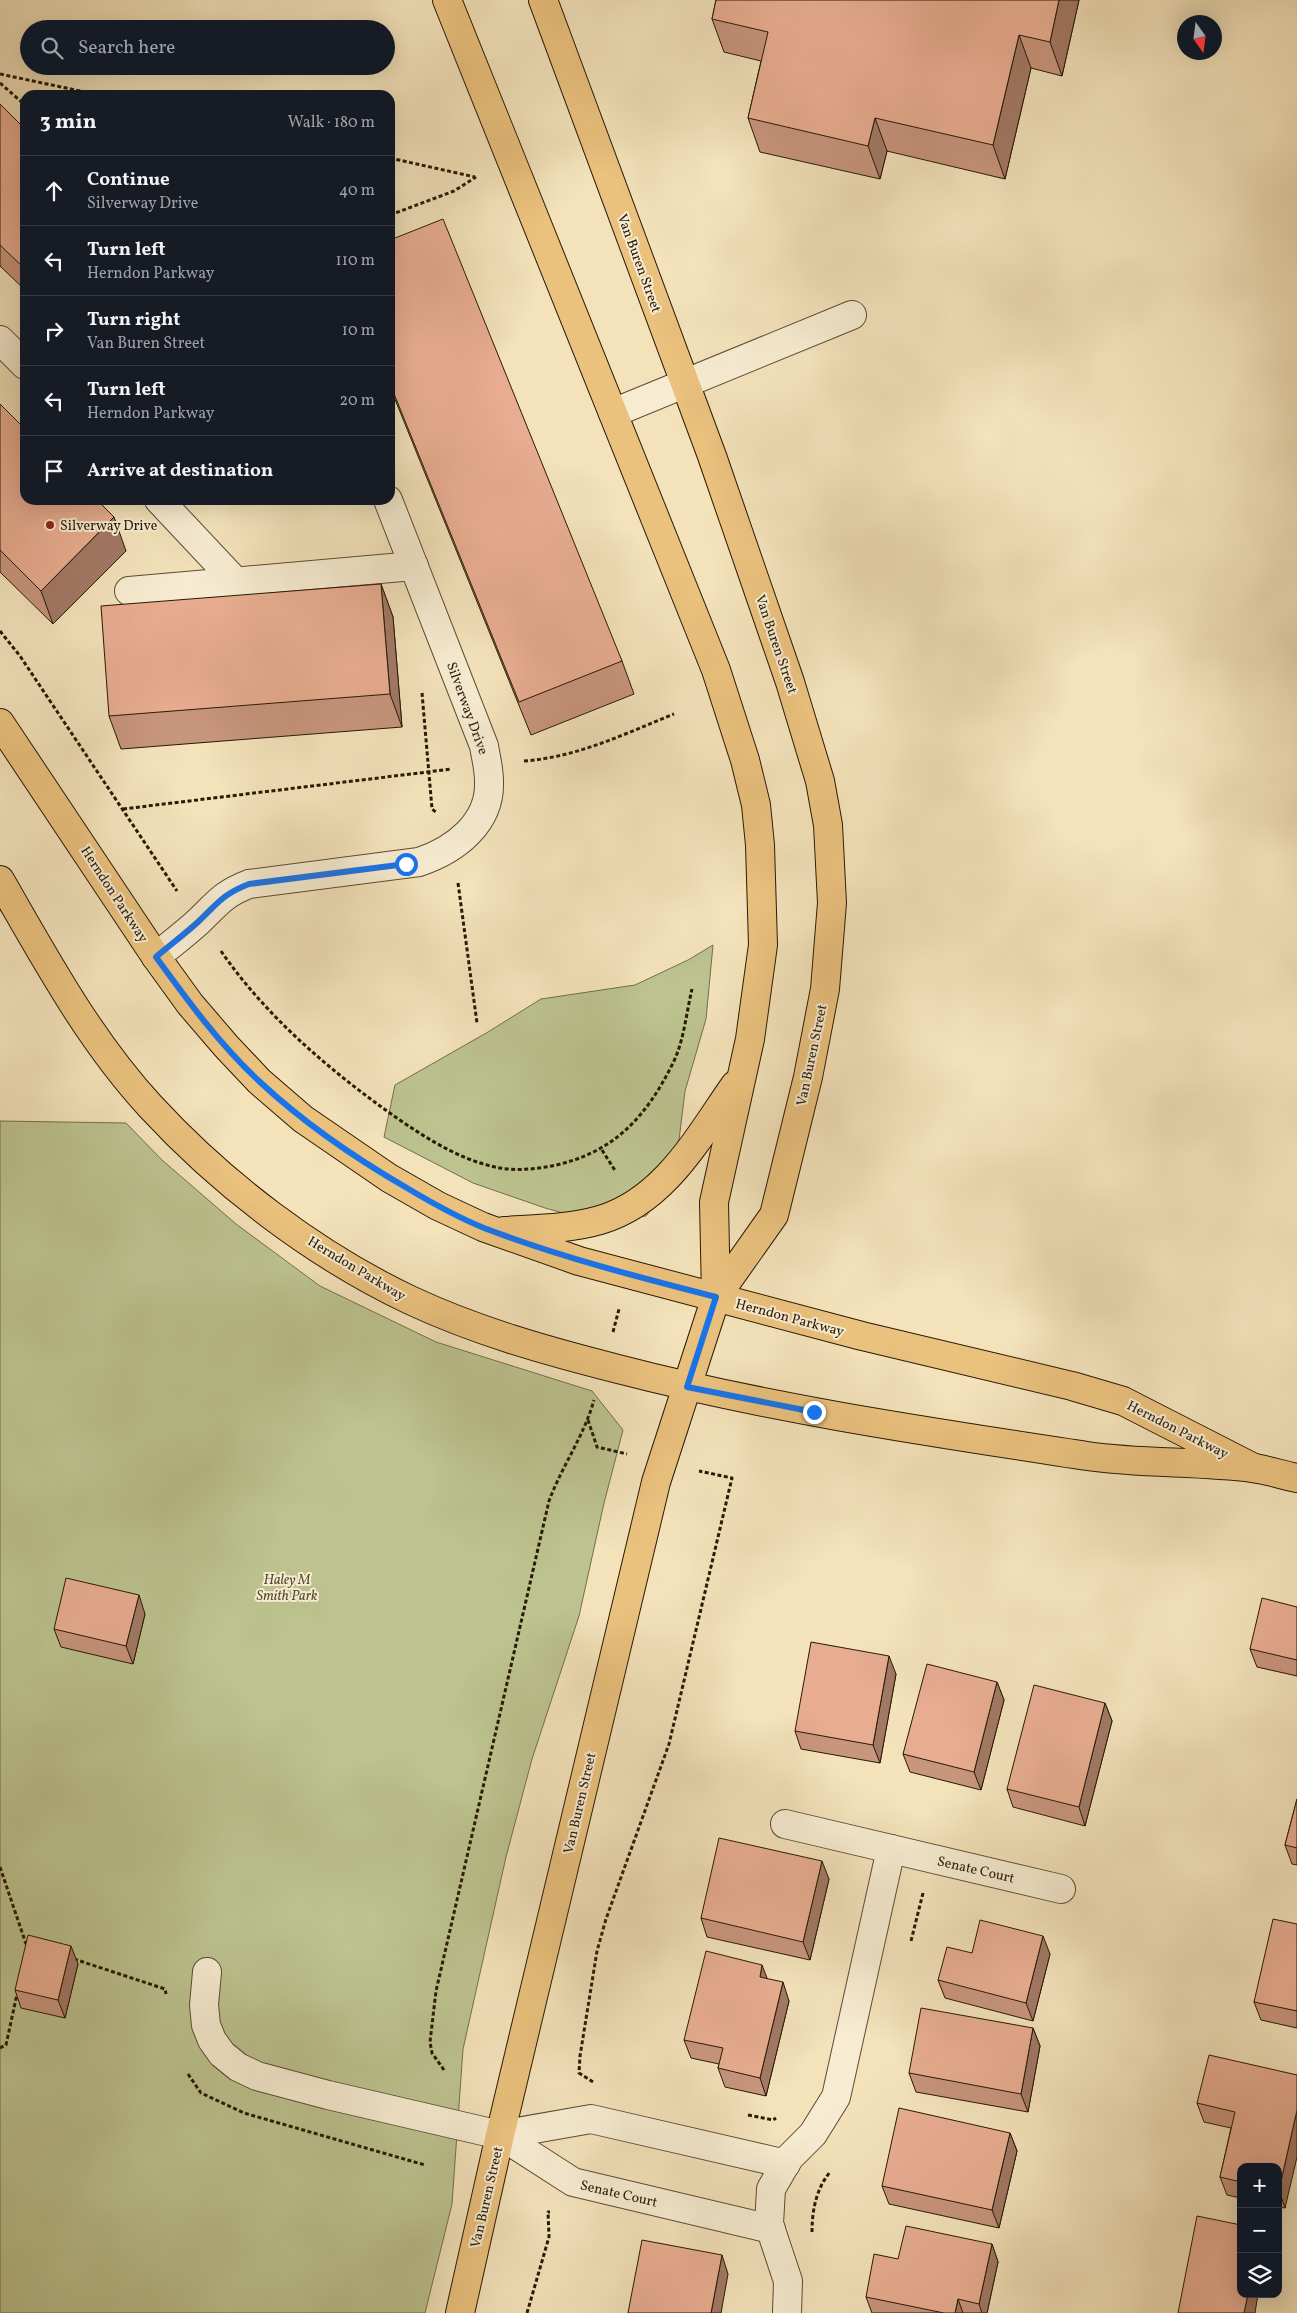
<!DOCTYPE html>
<html lang="en">
<head>
<meta charset="utf-8">
<style>
	:root { --surface:#171b24; --page:#20242c; --text:#f1f3f6; --muted:#9ea1a6; --line:#363941 }
	body { margin:0; font-family:Vollkorn,serif; background:var(--page); color:var(--text) }
	.controls { position:absolute; right:15px; bottom:15px; display:grid; overflow:hidden; border-radius:10px; box-shadow:0 5px 20px #0002 }
	.controls button { width:45px; height:45px; display:grid; place-items:center; padding:0; border:0; border-bottom:1px solid var(--line); background:var(--surface); color:var(--text); font:25px sans-serif }
	.compass { position:absolute; left:1177px; top:15px; width:45px; height:45px; border-radius:50%; background:var(--surface); box-shadow:0 5px 20px #0002; rotate:166deg }
	.stop { position:absolute; width:15px; height:15px; margin:-11px; border:4px solid #1a73e8; border-radius:50%; background:#fff }
	.stop.end { background:#1a73e8; border-color:#fff; box-shadow:0 1px 5px #0008 }
	.list { margin:0; padding:0; list-style:none }
	h2 { display:flex; justify-content:space-between; align-items:center; height:65px; margin:0; padding:0 20px; font-size:21px }
	h2 small { font-size:16px; font-weight:400; color:var(--muted) }
	.list li { display:grid; grid-template-columns:32px 1fr auto; gap:15px; align-items:center; box-sizing:border-box; height:70px; padding:0 20px; border-top:1px solid var(--line) }
	.list b { display:block; font-size:19px; white-space:nowrap }
	.list p { margin:0; font-size:16px; white-space:nowrap; color:var(--muted) }
	.list em { font-size:16px; font-style:normal; color:var(--muted) }
	.icon { flex:none; width:28px; height:28px; fill:none; stroke:currentColor; stroke-width:2; stroke-linecap:round; stroke-linejoin:round }
	.map { position:relative; flex:none; width:1297px; height:2313px; overflow:hidden }
	.search { position:absolute; background:var(--surface); box-shadow:0 5px 20px #0002; left:20px; top:20px; width:375px; height:55px; display:flex; align-items:center; gap:12px; box-sizing:border-box; padding:0 18px; border-radius:28px; color:var(--muted); font-size:19px }
	.panel { position:absolute; background:var(--surface); box-shadow:0 5px 20px #0002; left:20px; top:90px; width:375px; height:415px; border-radius:15px }
	.map>svg:first-child { display:block }
	.green { fill:#bcc38f; stroke:#726e4a }
	.lines { fill:none; stroke-linecap:round; stroke-linejoin:round }
	.minor-casing { stroke:#5b4b32; stroke-width:30 }
	.major-casing { stroke:#281905; stroke-width:30 }
	.path { stroke:#281905; stroke-width:3; stroke-dasharray:4 2.5; stroke-linecap:butt }
	.minor { stroke:#f7ecd2; stroke-width:28 }
	.major { stroke:#eac17d; stroke-width:28 }
	.wall { fill:#c8957d; stroke:#281905 }
	.shaded-wall { fill:#a27966; stroke:#281905 }
	.building { fill:#e8ad91; stroke:#281905 }
	.route { stroke:#1a73e8; stroke-width:6 }
	.poi-dot { fill:#8f2418; stroke:#f7ecd2; stroke-width:2 }
	.labels { text-anchor:middle; stroke-width:4; stroke-linejoin:round; paint-order:stroke }
	.street-label { font-size:14px; fill:#281905; stroke:#f7ecd2 }
	.poi-label { font-size:14px; fill:#281905; stroke:#f7ecd2; text-anchor:start }
	.park-label { font-size:14px; font-style:italic; fill:#544c2e; stroke:#f7ecd2 }
</style>
</head>
<body>
<div class="map">
<svg width="1297" height="2313" viewBox="0 0 1297 2313">
	<rect width="100%" height="100%" fill="#f3e2ba"/>
	<filter id="stains"><feTurbulence type="fractalNoise" baseFrequency=".004" numOctaves="4"/><feColorMatrix values="0 0 0 0 .2 0 0 0 0 .09 0 0 0 0 .02 0 0 0 .5 -.17"/></filter>
	<radialGradient id="worn" r=".72"><stop offset=".6" stop-color="#630" stop-opacity="0"/><stop offset="1" stop-color="#630" stop-opacity=".3"/></radialGradient>
	<g class="green">
		<polygon points="713,945 706,1019 685,1091 679,1140 659,1199 646,1216 595,1222 545,1208 473,1183 384,1137 395,1085 488,1032 541,999 635,985 688,960"/>
		<polygon points="0,1121 126,1123 162,1160 236,1224 320,1286 436,1342 592,1391 623,1430 604,1503 579,1616 532,1759 506,1857 463,2049 452,2204 425,2313 0,2313"/>
	</g>
	<g class="lines">
		<defs>
			<g id="minor">
				<polyline points="0,340 25,365"/>
				<polyline points="613,413 852,315"/>
				<polyline points="159,500 236,582"/>
				<polyline points="129,591 414,566"/>
				<path d="M156,957c14,-12 29,-23 43,-36 19,-18 24,-27 50,-37l170,-22c36,-12 72,-39 70,-81 0,-12 -3,-23 -5,-35l-96,-246"/>
				<polyline points="785,1824 1061,1889"/>
				<polyline points="207,1972 204,2005 206,2025 212,2040 222,2054 238,2067 257,2076 328,2095 500,2135 573,2182 771,2229"/>
				<polyline points="500,2135 591,2119 786,2164"/>
				<polyline points="787,2313 788,2281 769,2224 771,2189 789,2158 813,2134 836,2097 891,1849"/>
			</g>
			<g id="major">
				<polyline points="447,0 716,670 745,760 756,805 760,845 763,945 750,1039 714,1202 716,1297"/>
				<polyline points="0,723 156,957 190,1004 226,1046 259,1081 303,1119 389,1178 438,1206 483,1227 579,1261 862,1336 1072,1386 1123,1401 1254,1468"/>
				<path d="M0,880c45,78 89,160 151,227 71,77 164,148 259,193 66,31 137,51 208,69 154,40 312,63 469,87 55,8 111,5 166,12 15,2 29,7 44,10"/>
				<path d="M504,1231c32,-2 65,-2 96,-11 65,-19 99,-84 135,-135"/>
				<polyline points="460,2313 500,2135 656,1482 716,1297 774,1215 808,1077 825,989 832,903 828,825 820,781 790,682 712,456 543,0"/>
			</g>
		</defs>
		<use href="#minor" class="minor-casing"/>
		<use href="#major" class="major-casing"/>
		<g class="path">
			<polyline points="0,74 99,95"/>
			<polyline points="0,83 25,105"/>
			<polyline points="390,158 475,177"/>
			<polyline points="390,215 454,191 476,177"/>
			<polyline points="0,631 20,656 177,891"/>
			<polyline points="422,693 432,809 437,813"/>
			<path d="M524,761c54,-4 100,-27 150,-47"/>
			<polyline points="123,809 452,769"/>
			<polyline points="458,883 477,1023"/>
			<path d="M221,951c42,61 99,111 159,155 35,25 76,54 120,62 18,3 38,1 56,-3 58,-13 90,-48 116,-100 12,-23 14,-51 20,-76"/>
			<polyline points="602,1150 616,1172"/>
			<polyline points="613,1332 619,1309"/>
			<polyline points="588,1420 597,1447 627,1454"/>
			<polyline points="0,1867 26,1944"/>
			<polyline points="911,1941 923,1893"/>
			<polyline points="74,1959 165,1989 166,1994"/>
			<polyline points="0,2048 6,2045 17,1994"/>
			<path d="M444,2070l-12,-17 -2,-11 6,-51 113,-490c13,-35 35,-65 45,-101"/>
			<polyline points="188,2074 201,2093 244,2113 425,2165"/>
			<polyline points="593,2082 579,2073 580,2056 597,1951 606,1919 669,1744 732,1478 699,1471"/>
			<polyline points="748,2115 773,2120 776,2118"/>
			<path d="M812,2232c0,-21 4,-43 18,-60"/>
			<polyline points="527,2313 549,2237 548,2212 550,2212"/>
		</g>
		<use href="#minor" class="minor"/>
		<use href="#major" class="major"/>
	</g>
	<g class="wall">
		<polygon points="716,0 1079,0 1062,76 1031,68 1005,179 887,151 880,179 760,152 748,118 761,61 724,52 712,19"/>
		<polygon points="0,104 25,129 25,290 0,266"/>
		<polygon points="390,240 622,661 634,694 531,735 390,387"/>
		<polygon points="0,404 126,551 53,624 0,572"/>
		<polygon points="381,584 393,617 402,727 121,749 109,716"/>
		<polygon points="1297,1607 1297,1676 1257,1667 1250,1649"/>
		<polygon points="145,1614 133,1664 61,1647 54,1629"/>
		<polygon points="896,1674 880,1763 801,1749 795,1731"/>
		<polygon points="997,1682 1004,1700 981,1790 910,1772 903,1754"/>
		<polygon points="1105,1703 1112,1721 1085,1826 1013,1807 1007,1789"/>
		<polygon points="1297,1799 1297,1865 1292,1864 1285,1845"/>
		<polygon points="829,1879 810,1960 707,1937 701,1918"/>
		<polygon points="1297,1924 1297,2028 1261,2020 1254,2002"/>
		<polygon points="972,1953 1050,1954 1033,2021 945,1998 938,1980"/>
		<polygon points="78,1964 65,2018 21,2008 15,1990"/>
		<polygon points="768,1979 789,2001 766,2096 725,2087 718,2068 719,2064 691,2058 684,2040"/>
		<polygon points="1033,2028 1040,2046 1028,2112 916,2092 909,2073"/>
		<polygon points="1297,2075 1285,2208 1278,2207 1278,2167 1241,2167 1241,2198 1227,2195 1220,2177 1231,2128 1204,2122 1197,2103"/>
		<polygon points="1010,2133 1017,2151 999,2228 889,2204 882,2186"/>
		<polygon points="992,2244 998,2262 987,2313 872,2313 866,2297 898,2259"/>
	</g>
	<g class="shaded-wall">
		<polygon points="1059,0 1079,0 1062,76 1050,42"/>
		<polygon points="1019,35 1031,68 1005,179 993,145"/>
		<polygon points="875,118 887,151 880,179 868,146"/>
		<polygon points="114,517 126,551 53,624 41,591"/>
		<polygon points="381,584 393,617 402,727 390,694"/>
		<polygon points="139,1595 145,1614 133,1664 126,1646"/>
		<polygon points="889,1656 896,1674 880,1763 873,1745"/>
		<polygon points="997,1682 1004,1700 981,1790 974,1772"/>
		<polygon points="1105,1703 1112,1721 1085,1826 1079,1807"/>
		<polygon points="822,1861 829,1879 810,1960 803,1942"/>
		<polygon points="1043,1936 1050,1954 1033,2021 1026,2003"/>
		<polygon points="71,1946 78,1964 65,2018 58,2000"/>
		<polygon points="762,1965 769,1983 760,1977"/>
		<polygon points="783,1982 789,2001 766,2096 760,2078"/>
		<polygon points="1033,2028 1040,2046 1028,2112 1021,2094"/>
		<polygon points="1297,2110 1297,2157 1285,2208 1279,2190"/>
		<polygon points="1010,2133 1017,2151 999,2228 992,2210"/>
		<polygon points="992,2244 998,2262 987,2313 982,2313 979,2304"/>
		<polygon points="722,2255 728,2274 721,2313 711,2313"/>
		<polygon points="1248,2294 1258,2294 1255,2313 1244,2313"/>
		<polygon points="958,2299 963,2313 955,2313"/>
	</g>
	<g class="building">
		<polygon points="716,0 1059,0 1050,42 1019,35 993,145 875,118 868,146 748,118 768,32 712,19"/>
		<polygon points="0,104 25,129 25,269 0,245"/>
		<polygon points="443,219 622,661 519,702 390,384 390,240"/>
		<polygon points="0,404 25,429 25,500 97,500 114,517 41,591 0,550"/>
		<polygon points="381,584 390,694 109,716 101,606"/>
		<polygon points="66,1578 139,1595 126,1646 54,1629"/>
		<polygon points="1262,1598 1297,1607 1297,1660 1250,1649"/>
		<polygon points="811,1642 889,1656 873,1745 795,1731"/>
		<polygon points="927,1664 997,1682 974,1772 903,1754"/>
		<polygon points="1034,1685 1105,1703 1079,1807 1007,1789"/>
		<polygon points="1297,1799 1297,1848 1285,1845"/>
		<polygon points="719,1838 822,1861 803,1942 701,1918"/>
		<polygon points="1273,1919 1297,1924 1297,2011 1254,2002"/>
		<polygon points="980,1920 1043,1936 1026,2003 938,1980 947,1947 972,1953"/>
		<polygon points="28,1935 71,1946 58,2000 15,1990"/>
		<polygon points="706,1951 762,1965 760,1977 783,1982 760,2078 718,2068 723,2048 684,2040"/>
		<polygon points="921,2008 1033,2028 1021,2094 909,2073"/>
		<polygon points="1209,2055 1297,2075 1297,2110 1279,2190 1278,2167 1241,2167 1241,2182 1220,2177 1235,2112 1197,2103"/>
		<polygon points="899,2108 1010,2133 992,2210 882,2186"/>
		<polygon points="1197,2216 1241,2225 1241,2294 1248,2294 1244,2313 1178,2313"/>
		<polygon points="906,2226 992,2244 979,2304 958,2299 955,2313 944,2313 866,2297 874,2254 898,2259"/>
		<polygon points="642,2240 722,2255 711,2313 628,2313"/>
	</g>
	<g class="lines">
		<path class="route" d="M406,864l-157,20c-26,10 -31,19 -50,37 -14,13 -29,24 -43,36 32,44 64,88 104,125 44,41 95,76 147,106 25,15 50,29 77,40 76,29 154,49 232,69l-29,90 127,25"/>
	</g>
	<circle class="poi-dot" cx="50" cy="525" r="5"/>
	<g class="labels">
		<g class="street-label">
			<text transform="translate(640 263) rotate(70)" y="5">Van Buren Street</text>
			<text transform="translate(777 644) rotate(71)" y="5">Van Buren Street</text>
			<text transform="translate(468 708) rotate(70)" y="5">Silverway Drive</text>
			<text transform="translate(115 894) rotate(57)" y="5">Herndon Parkway</text>
			<text transform="translate(811 1055) rotate(-78)" y="5">Van Buren Street</text>
			<text transform="translate(357 1268) rotate(31)" y="5">Herndon Parkway</text>
			<text transform="translate(790 1317) rotate(15)" y="5">Herndon Parkway</text>
			<text transform="translate(1178 1429) rotate(27)" y="5">Herndon Parkway</text>
			<text transform="translate(579 1803) rotate(-77)" y="5">Van Buren Street</text>
			<text transform="translate(976 1869) rotate(13)" y="5">Senate Court</text>
			<text transform="translate(619 2193) rotate(13)" y="5">Senate Court</text>
			<text transform="translate(486 2197) rotate(-77)" y="5">Van Buren Street</text>
		</g>
		<g class="poi-label">
			<text x="60" y="530">Silverway Drive</text>
		</g>
		<g class="park-label">
			<text x="287" y="1584">Haley M<tspan x="287" dy="16">Smith Park</tspan></text>
		</g>
	</g>
	<rect width="100%" height="100%" filter="url(#stains)"/>
	<rect width="100%" height="100%" fill="url(#worn)"/>
</svg>
<div class="controls">
<button>+</button>
<button>−</button>
<button><svg class="icon" aria-label="layers" viewBox="0 0 24 24"><path d="M12 4l9 5-9 5-9-5zM3 14l9 5 9-5"/></svg></button>
</div>
<svg class="compass" viewBox="-18 -18 36 36"><path d="M0-13l5 13h-10z" fill="#e53935"/><path d="M0 13l5-13h-10z" fill="#9ea1a6"/></svg>
<div class="stop" style="left:406px;top:864px"></div>
<div class="stop end" style="left:814px;top:1412px"></div>
<div class="search"><svg class="icon" aria-label="search" viewBox="0 0 24 24"><circle cx="10" cy="10" r="6"/><path d="M15 15l6 6"/></svg>Search here</div>
<section class="panel">
<h2>3 min<small>Walk · 180 m</small></h2>
<ul class="list">
<li><svg class="icon" aria-label="ahead" viewBox="0 0 24 24"><path d="M12 20V5M6 11l6-6 6 6"/></svg><div><b>Continue</b><p>Silverway Drive</p></div><em>40 m</em></li>
<li><svg class="icon" aria-label="left" viewBox="0 0 24 24"><path d="M17 20v-9H6M10 6l-5 5 5 5"/></svg><div><b>Turn left</b><p>Herndon Parkway</p></div><em>110 m</em></li>
<li><svg class="icon" aria-label="right" viewBox="0 0 24 24"><path d="M7 20v-9h11M14 6l5 5-5 5"/></svg><div><b>Turn right</b><p>Van Buren Street</p></div><em>10 m</em></li>
<li><svg class="icon" aria-label="left" viewBox="0 0 24 24"><path d="M17 20v-9H6M10 6l-5 5 5 5"/></svg><div><b>Turn left</b><p>Herndon Parkway</p></div><em>20 m</em></li>
<li><svg class="icon" aria-label="arrive" viewBox="0 0 24 24"><path d="M6 21V4h12l-3 4 3 4H6"/></svg><div><b>Arrive at destination</b></div></li>
</ul>
</section>
</div>
</body>
</html>
